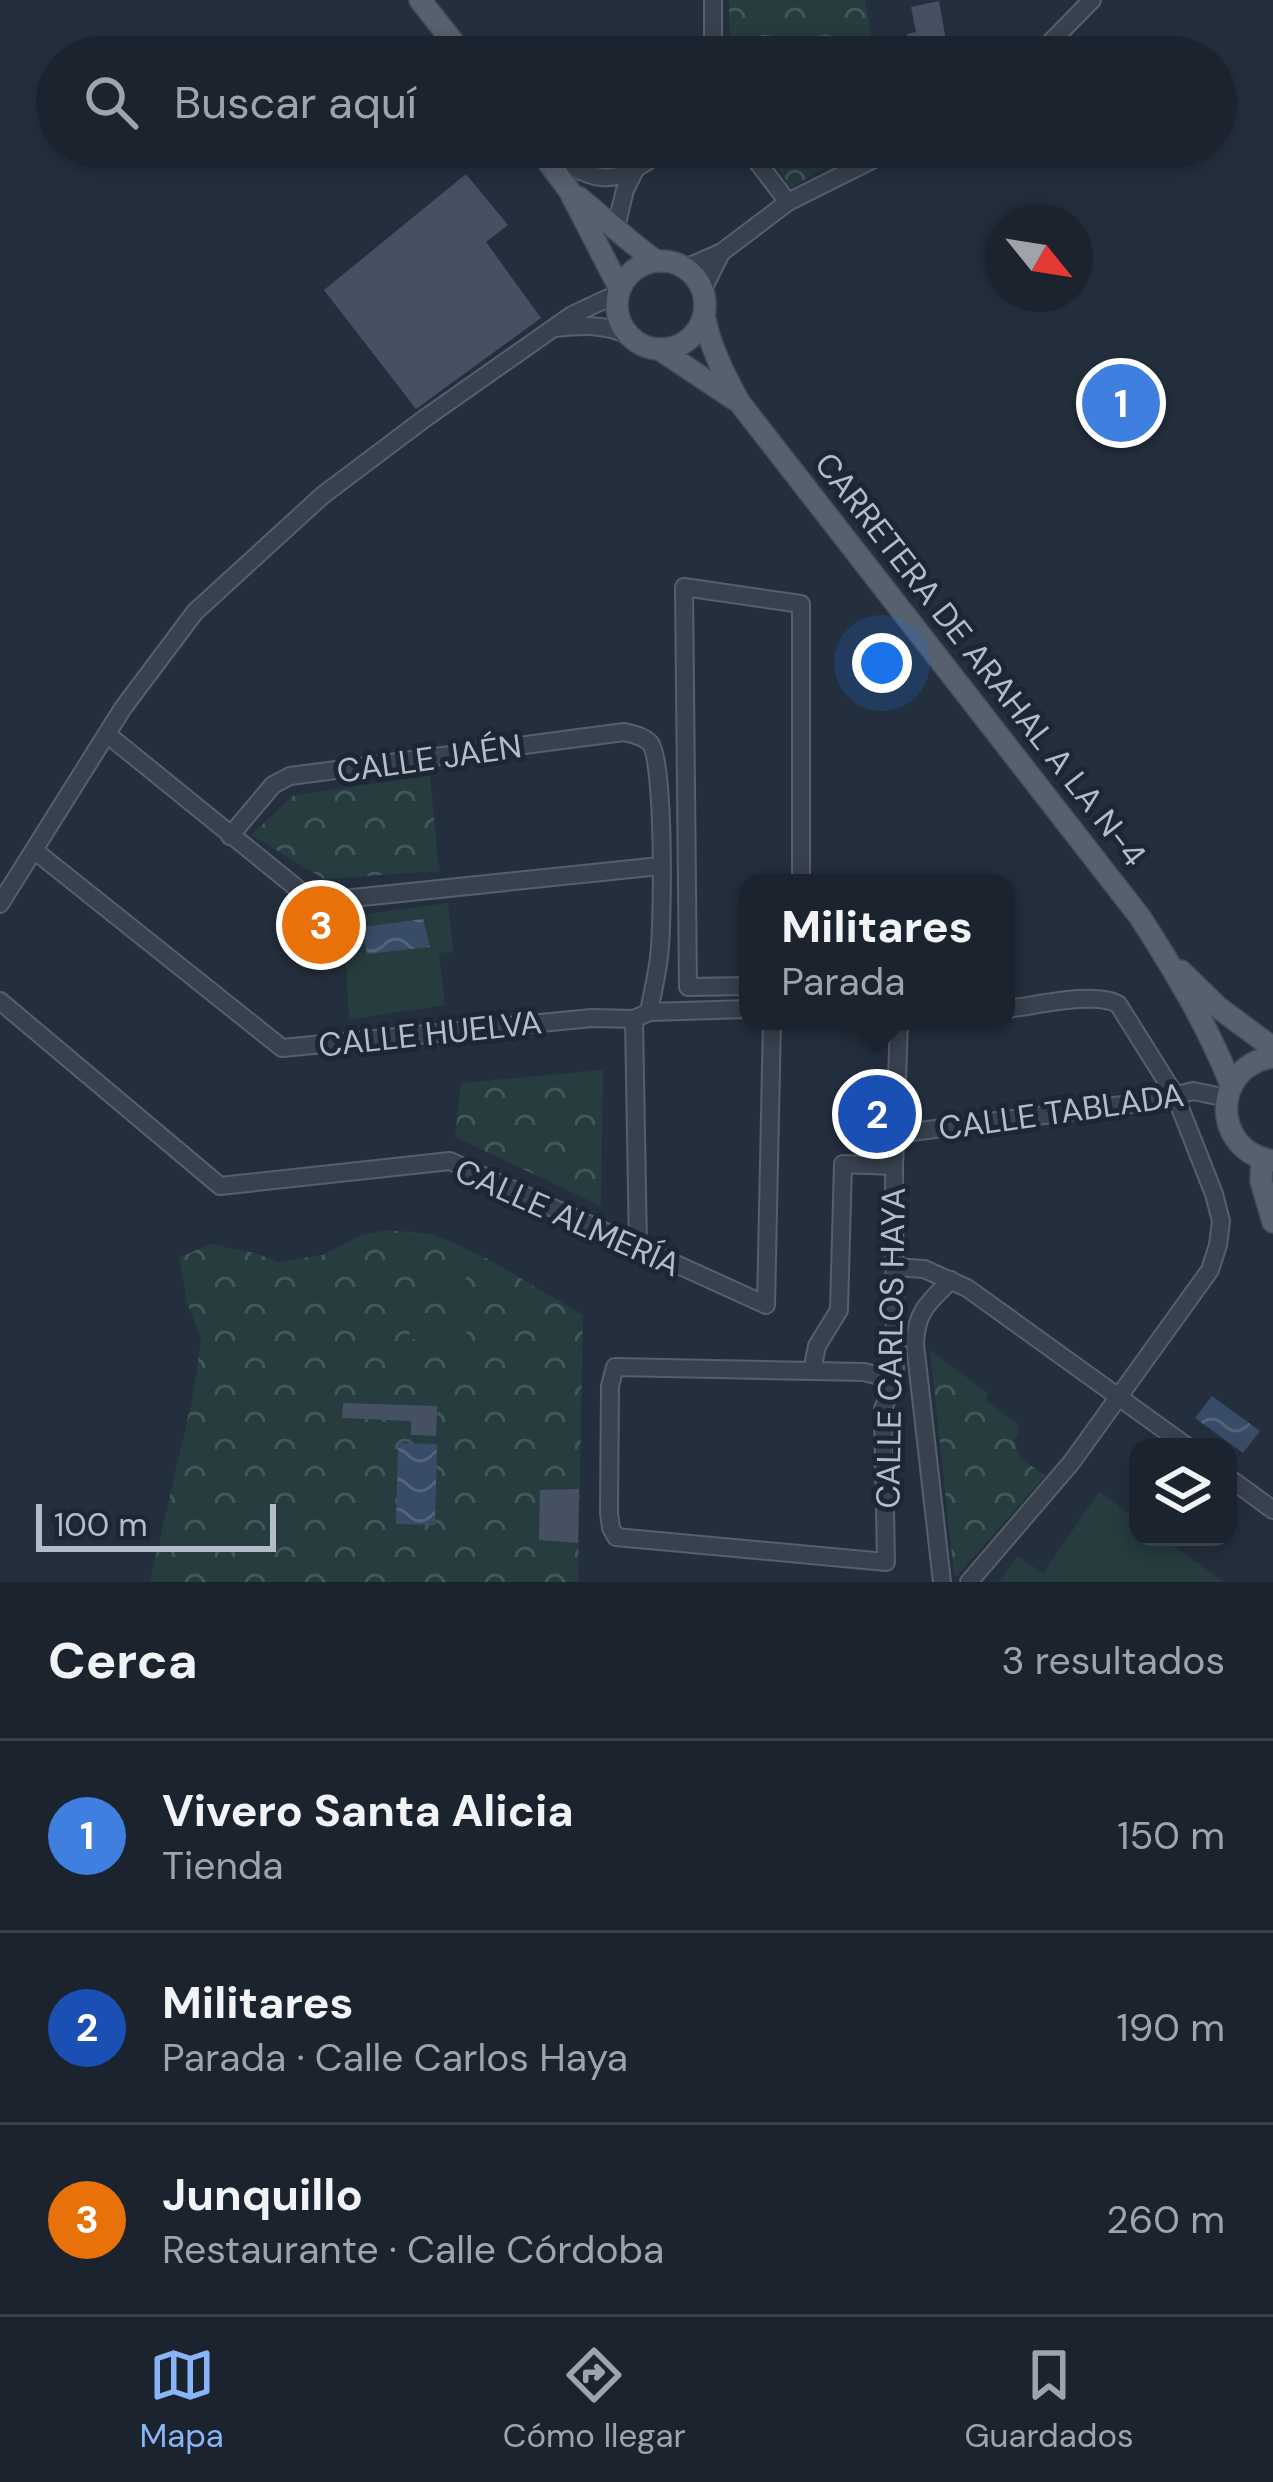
<!DOCTYPE html>
<html lang="es">
<head>
<meta charset="utf-8">
<style>
	:root { --surface:#1b232e; --page:#242b36; --text:#f1f3f6; --muted:#a0a4aa; --line:#39404a; --accent:#8ab4f8 }
	body { margin:0; font-family:"DM Sans",sans-serif; background:var(--page); color:var(--text) }
	.controls { position:absolute; right:36px; bottom:36px; display:grid; overflow:hidden; border-radius:24px; box-shadow:0 6px 18px #0003 }
	.controls button { width:108px; height:108px; display:grid; place-items:center; padding:0; border:0; border-bottom:3px solid var(--line); background:var(--surface); color:var(--text); font:60px sans-serif }
	.compass { position:absolute; left:985px; top:204px; width:108px; height:108px; border-radius:50%; background:var(--surface); box-shadow:0 6px 18px #0003; rotate:120deg }
	.scale { position:absolute; left:36px; bottom:30px; width:240px; box-sizing:border-box; padding-left:12px; border:6px solid #b4bcc9; border-top:0; font-size:33px; line-height:42px; white-space:nowrap; color:#b4bcc9; -webkit-text-stroke:9px #1d2633; paint-order:stroke }
	.you { position:absolute; left:882px; top:663px; width:42px; height:42px; margin:-30px; border:9px solid #fff; border-radius:50%; background:#1a73e8; box-shadow:0 0 0 18px #1a73e833 }
	.badge { display:grid; place-items:center; width:78px; height:78px; border-radius:50%; background:var(--accent); color:#fff; font-size:39px; font-weight:700 }
	.pin { position:absolute; translate:-50% -50%; border:6px solid #fff; box-shadow:0 3px 12px #0006 }
	.popup { position:absolute; left:739px; top:874px; width:276px; height:156px; box-sizing:border-box; display:grid; place-content:center; border-radius:24px; background:var(--surface); filter:drop-shadow(0 3px 9px #0005); font-size:39px; white-space:nowrap; color:var(--muted) }
	.popup b { font-size:45px; color:var(--text) }
	.popup::after { content:''; position:absolute; left:50%; top:100%; margin-left:-24px; border:24px solid transparent; border-top-color:var(--surface) }
	.list { margin:0; padding:0; list-style:none }
	h2 { display:flex; justify-content:space-between; align-items:center; height:156px; margin:0; padding:0 48px; font-size:51px }
	h2 small { font-size:39px; font-weight:400; color:var(--muted) }
	.list li { display:grid; grid-template-columns:78px 1fr auto; gap:36px; align-items:center; box-sizing:border-box; height:192px; padding:0 48px; border-top:3px solid var(--line) }
	.list b { display:block; font-size:45px; white-space:nowrap }
	.list p { margin:0; font-size:39px; white-space:nowrap; color:var(--muted) }
	.list em { font-size:39px; font-style:normal; color:var(--muted) }
	.icon { flex:none; width:66px; height:66px; fill:none; stroke:currentColor; stroke-width:2; stroke-linecap:round; stroke-linejoin:round }
	.map { position:relative; flex:none; width:1273px; height:1582px; overflow:hidden }
	.search { position:absolute; background:var(--surface); box-shadow:0 6px 18px #0003; left:36px; right:36px; top:36px; height:132px; display:flex; align-items:center; gap:30px; box-sizing:border-box; padding:0 42px; border-radius:66px; color:var(--muted); font-size:45px }
	.sheet { height:732px; background:var(--surface) }
	nav { display:flex; justify-content:space-around; align-items:center; box-sizing:border-box; height:168px; border-top:3px solid var(--line); background:var(--surface); font-size:33px; color:var(--muted) }
	nav a { display:grid; justify-items:center; gap:6px }
	nav .on { color:var(--accent) }
	.map>svg:first-child { display:block }
	.forest { fill:url(#forest-crowns) }
	.pitch { fill:#263c3f }
	.water { fill:url(#water-waves) }
	.building { fill:#455162 }
	.lines { fill:none; stroke-linecap:round; stroke-linejoin:round }
	.minor-casing { stroke:#565f6c; stroke-width:20 }
	.major-casing { stroke:#414a57; stroke-width:24 }
	.minor { stroke:#38414e; stroke-width:16 }
	.major { stroke:#56606e; stroke-width:21 }
	.labels { text-anchor:middle; stroke-width:10; stroke-linejoin:round; paint-order:stroke }
	.street-label { font-size:33px; fill:#b4bcc9; stroke:#1d2633 }
</style>
</head>
<body>
<div class="map">
<svg width="1273" height="1582" viewBox="0 0 1273 1582">
	<defs>
		<pattern id="forest-crowns" width="20" height="18" patternUnits="userSpaceOnUse" patternTransform="scale(3)"><rect width="20" height="18" fill="#263c3f"/><path d="M2 6a3 3 0 1 1 6 0M12 15a3 3 0 1 1 6 0" fill="none" stroke="#435659"/></pattern>
		<pattern id="water-waves" width="16" height="10" patternUnits="userSpaceOnUse" patternTransform="scale(3)"><rect width="16" height="10" fill="#394c67"/><path d="M0 5q4-4 8 0t8 0" fill="none" stroke="#53647b"/></pattern>
	</defs>
	<rect width="100%" height="100%" fill="#242f3e"/>
	<g class="forest">
		<polygon points="729,0 865,0 875,57 730,57"/>
		<polygon points="763,147 863,147 791,187"/>
		<polygon points="430,776 439,871 324,879 251,835 294,795"/>
		<polygon points="603,1070 601,1206 455,1137 461,1083"/>
		<polygon points="386,1230 433,1234 486,1258 583,1315 578,1582 150,1582 194,1391 201,1339 187,1302 179,1258 210,1244 254,1253 279,1262 323,1255 362,1235"/>
		<polygon points="930,1350 989,1394 985,1400 1017,1424 1019,1431 1014,1440 1020,1457 1045,1476 957,1576 954,1575"/>
	</g>
	<g class="pitch">
		<polygon points="448,903 453,952 439,953 445,1005 349,1020 343,917"/>
		<polygon points="417,1270 466,1273 465,1298 415,1296"/>
		<polygon points="411,1312 468,1316 466,1343 409,1339"/>
		<polygon points="1099,1492 1138,1520 1138,1537 1161,1537 1224,1582 998,1582 1017,1556 1043,1573"/>
	</g>
	<g class="water">
		<polygon points="423,919 430,947 367,954 362,927"/>
		<polygon points="1212,1396 1260,1431 1243,1453 1195,1418"/>
		<polygon points="398,1443 437,1444 435,1525 396,1524"/>
	</g>
	<g class="building">
		<polygon points="939,1 949,57 911,57 907,34 916,32 911,7"/>
		<polygon points="466,174 508,225 486,242 541,318 416,409 324,290"/>
		<polygon points="343,1403 437,1406 436,1436 411,1435 411,1421 342,1418"/>
		<polygon points="579,1489 578,1543 539,1540 540,1490"/>
	</g>
	<g class="lines">
		<defs>
			<g id="minor">
				<polyline points="713,57 713,0"/>
				<polyline points="1036,57 1092,0"/>
				<polyline points="746,147 788,202"/>
				<path d="M541,150c62,34 67,40 127,-3"/>
				<polyline points="616,227 625,190 634,172"/>
				<polyline points="685,268 722,252 788,202 898,147"/>
				<polyline points="703,289 721,253"/>
				<path d="M556,328c29,-3 46,-4 73,7"/>
				<polyline points="108,735 314,902 660,866"/>
				<path d="M230,836l43,-51 17,-9 334,-44c9,2 19,4 26,11 15,17 13,184 9,214 -2,19 -7,37 -10,55"/>
				<polyline points="35,851 282,1048 592,1018 634,1019 649,1012 748,1009"/>
				<polyline points="0,904 123,708 195,612 323,495 424,419 572,315 619,293"/>
				<polyline points="748,986 688,987 684,587 801,604 801,883"/>
				<polyline points="0,1001 220,1186 450,1161 766,1305 772,1021"/>
				<polyline points="634,1019 638,1248"/>
				<polyline points="896,1134 1154,1101 1193,1091 1227,1098"/>
				<polyline points="895,1267 924,1269 967,1288 1188,1447"/>
				<polyline points="812,1371 817,1346 839,1310 843,1164 894,1166"/>
				<polyline points="895,1380 864,1372 615,1367 610,1386 609,1513 611,1528 616,1537 886,1562 883,1409 895,1380 894,1166 899,1021"/>
				<polyline points="1228,1477 1273,1510"/>
				<path d="M942,1582l-27,-238c1,-33 14,-42 36,-64"/>
				<path d="M969,1582l102,-119 139,-193 8,-25 3,-24 -7,-27 -39,-99 -57,-91c-25,-13 -83,2 -112,5"/>
			</g>
			<g id="major">
				<polyline points="420,0 465,57"/>
				<polyline points="537,147 569,190 620,289"/>
				<path d="M578,197c26,21 51,45 78,64"/>
				<circle cx="661" cy="305" r="44"/>
				<path d="M704,315c6,32 20,59 35,87l401,515c34,53 68,109 91,168"/>
				<polyline points="659,349 734,399"/>
				<polyline points="1181,971 1219,1008 1273,1048"/>
				<path d="M1273,1057c-62,9 -62,94 0,104"/>
				<polyline points="1262,1159 1261,1181 1273,1222"/>
			</g>
		</defs>
		<use href="#minor" class="minor-casing"/>
		<use href="#major" class="major-casing"/>
		<use href="#minor" class="minor"/>
		<use href="#major" class="major"/>
	</g>
	<g class="labels">
		<g class="street-label">
			<text transform="translate(981 659) rotate(52)" y="12">CARRETERA DE ARAHAL A LA N-4</text>
			<text transform="translate(429 758) rotate(-8)" y="12">CALLE JAÉN</text>
			<text transform="translate(430 1033) rotate(-6)" y="12">CALLE HUELVA</text>
			<text transform="translate(1061 1111) rotate(-8)" y="12">CALLE TABLADA</text>
			<text transform="translate(568 1217) rotate(24)" y="12">CALLE ALMERÍA</text>
			<text transform="translate(890 1348) rotate(-89)" y="12">CALLE CARLOS HAYA</text>
		</g>
	</g>
</svg>
<div class="controls">
<button><svg class="icon" aria-label="layers" viewBox="0 0 24 24"><path d="M12 4l9 5-9 5-9-5zM3 14l9 5 9-5"/></svg></button>
</div>
<svg class="compass" viewBox="-18 -18 36 36"><path d="M0-13l5 13h-10z" fill="#e53935"/><path d="M0 13l5-13h-10z" fill="#a0a4aa"/></svg>
<div class="scale">100 m</div>
<div class="you"></div>
<div class="pin badge" style="left:1121px;top:403px;background:#3f7fe0">1</div>
<div class="pin badge" style="left:877px;top:1114px;background:#1a4fb4">2</div>
<div class="popup"><b>Militares</b>Parada</div>
<div class="pin badge" style="left:321px;top:925px;background:#e8710a">3</div>
<div class="search"><svg class="icon" aria-label="search" viewBox="0 0 24 24"><circle cx="10" cy="10" r="6"/><path d="M15 15l6 6"/></svg>Buscar aquí</div>
</div>
<section class="sheet">
<h2>Cerca<small>3 resultados</small></h2>
<ul class="list">
<li><span class="badge" style="background:#3f7fe0">1</span><div><b>Vivero Santa Alicia</b><p>Tienda</p></div><em>150 m</em></li>
<li><span class="badge" style="background:#1a4fb4">2</span><div><b>Militares</b><p>Parada · Calle Carlos Haya</p></div><em>190 m</em></li>
<li><span class="badge" style="background:#e8710a">3</span><div><b>Junquillo</b><p>Restaurante · Calle Córdoba</p></div><em>260 m</em></li>
</ul>
</section>
<nav>
<a class="on"><svg class="icon" aria-label="map" viewBox="0 0 24 24"><path d="M3 6l6-2 6 2 6-2v14l-6 2-6-2-6 2zM9 4v14M15 6v14"/></svg>Mapa</a>
<a><svg class="icon" aria-label="directions" viewBox="0 0 24 24"><path d="M12 3l9 9-9 9-9-9zM9 14v-3h6M13 9l2 2-2 2"/></svg>Cómo llegar</a>
<a><svg class="icon" aria-label="saved" viewBox="0 0 24 24"><path d="M7 4h10v16l-5-4-5 4z"/></svg>Guardados</a>
</nav>
</body>
</html>
